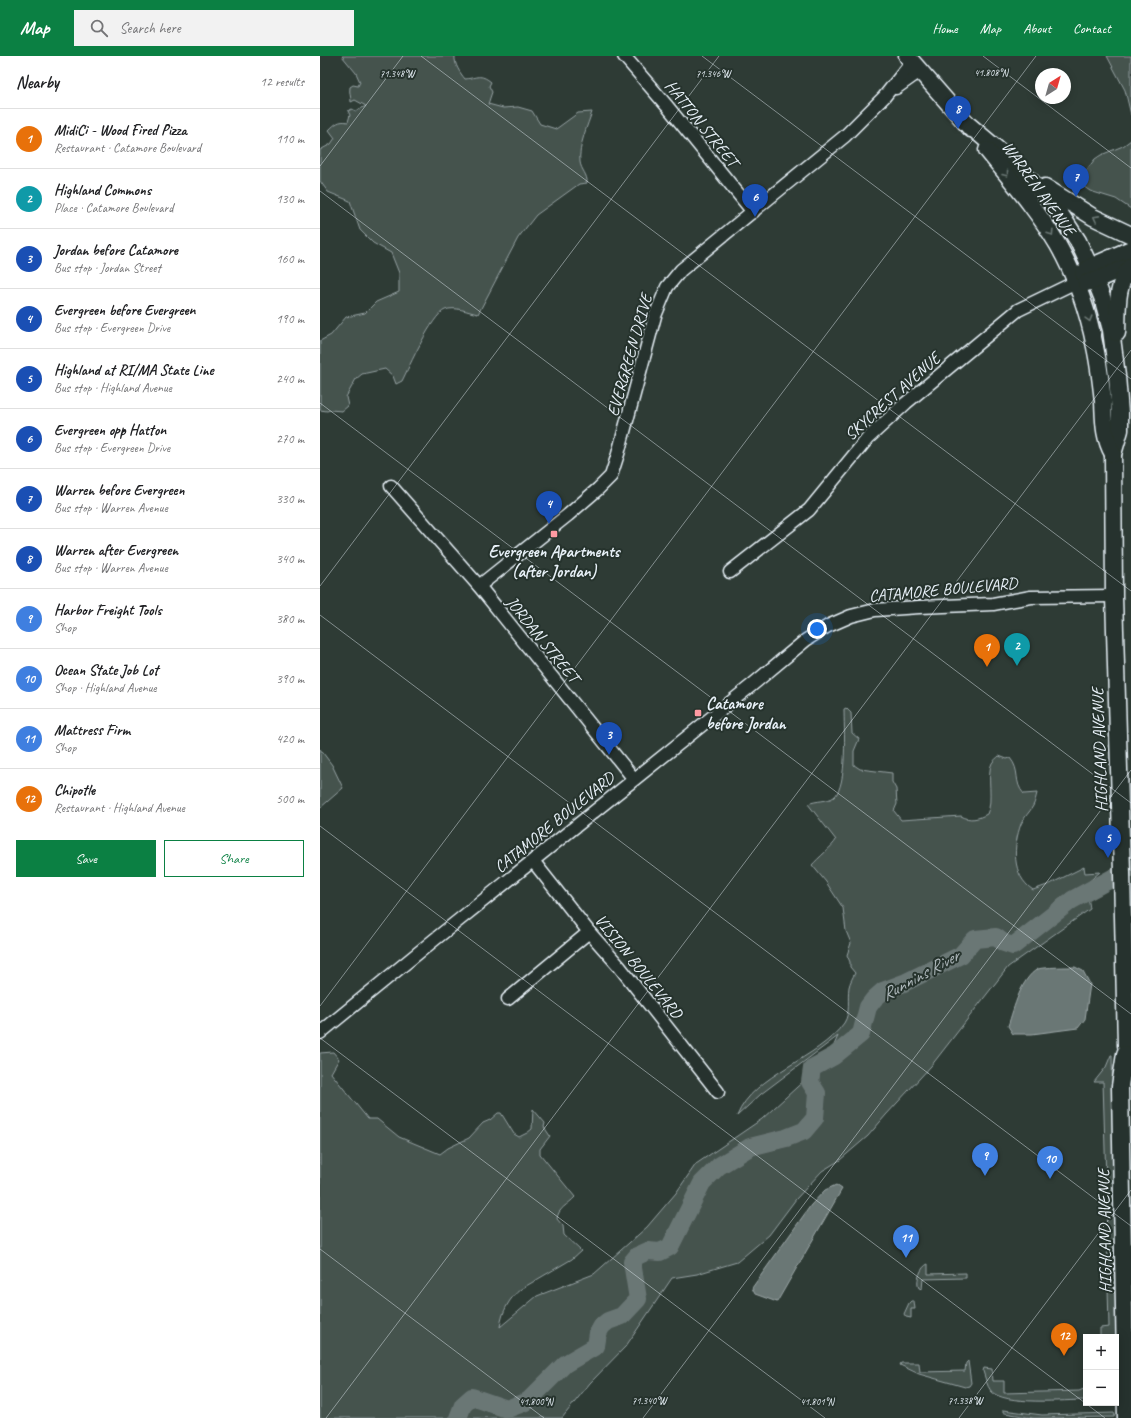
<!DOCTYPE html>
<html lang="en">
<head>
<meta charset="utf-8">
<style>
	:root { --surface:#fff; --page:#f2f2f2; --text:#202124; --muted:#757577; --line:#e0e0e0; --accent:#0b8043 }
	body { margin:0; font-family:Caveat,sans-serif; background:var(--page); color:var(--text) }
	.controls { position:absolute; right:12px; bottom:12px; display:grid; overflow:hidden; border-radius:0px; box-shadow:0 2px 10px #0003 }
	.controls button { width:36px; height:36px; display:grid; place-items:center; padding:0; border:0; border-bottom:1px solid var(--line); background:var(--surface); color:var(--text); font:20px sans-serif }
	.compass { position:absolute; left:715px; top:12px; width:36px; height:36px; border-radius:50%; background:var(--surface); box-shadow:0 2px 10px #0003; rotate:37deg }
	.you { position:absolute; left:497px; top:573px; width:14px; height:14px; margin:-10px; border:3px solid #fff; border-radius:50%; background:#1a73e8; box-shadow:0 0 0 6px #1a73e833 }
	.badge { display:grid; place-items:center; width:26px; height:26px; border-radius:50%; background:var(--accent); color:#fff; font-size:13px; font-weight:700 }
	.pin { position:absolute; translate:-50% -33px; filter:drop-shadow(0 1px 2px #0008) }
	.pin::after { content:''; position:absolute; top:21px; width:14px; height:12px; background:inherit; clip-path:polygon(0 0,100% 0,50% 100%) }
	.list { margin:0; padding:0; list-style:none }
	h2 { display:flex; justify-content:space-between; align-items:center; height:52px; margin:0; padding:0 16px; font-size:17px }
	h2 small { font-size:13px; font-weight:400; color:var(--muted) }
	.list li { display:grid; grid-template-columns:26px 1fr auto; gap:12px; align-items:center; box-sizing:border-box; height:60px; padding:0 16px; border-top:1px solid var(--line) }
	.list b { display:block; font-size:15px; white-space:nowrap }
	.list p { margin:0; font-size:13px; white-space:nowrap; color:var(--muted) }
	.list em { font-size:13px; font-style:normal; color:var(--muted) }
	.actions { display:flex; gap:8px; padding:12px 16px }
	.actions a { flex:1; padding:9px 0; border:1px solid var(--accent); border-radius:0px; text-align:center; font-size:14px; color:var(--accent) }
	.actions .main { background:var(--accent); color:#fff }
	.icon { flex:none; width:22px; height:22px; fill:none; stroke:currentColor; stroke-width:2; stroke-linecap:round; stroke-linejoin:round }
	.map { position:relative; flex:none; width:811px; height:1362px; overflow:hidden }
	header { display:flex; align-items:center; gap:24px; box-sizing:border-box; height:56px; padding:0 20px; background:var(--accent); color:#fff }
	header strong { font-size:19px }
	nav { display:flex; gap:22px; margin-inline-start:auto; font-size:14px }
	.search { width:280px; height:36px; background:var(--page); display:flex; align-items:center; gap:10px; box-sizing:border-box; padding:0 14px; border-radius:0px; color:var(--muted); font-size:15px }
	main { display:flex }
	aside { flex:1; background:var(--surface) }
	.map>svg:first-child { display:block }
	.green { fill:#45524e; stroke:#96a2a3 }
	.water { fill:#6b7775; stroke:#9da8a9 }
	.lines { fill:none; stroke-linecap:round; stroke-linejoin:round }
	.river { stroke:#6b7775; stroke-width:18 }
	.minor-casing { stroke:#e8f1f8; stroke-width:15 }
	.secondary-casing { stroke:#e8f1f8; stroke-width:19 }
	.minor { stroke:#26332d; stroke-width:12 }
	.secondary { stroke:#26332d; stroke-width:16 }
	.oneway { stroke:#6a7674 }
	.ticks { fill:none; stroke:#e8f1f8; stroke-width:1; stroke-opacity:0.45 }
	.poi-dot { fill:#ff9aa2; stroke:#26332d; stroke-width:1.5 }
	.labels { text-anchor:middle; stroke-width:4; stroke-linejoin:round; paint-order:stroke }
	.street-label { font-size:17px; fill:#e8f1f8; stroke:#26332d }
	.poi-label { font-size:17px; font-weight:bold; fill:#e8f1f8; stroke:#26332d }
	.water-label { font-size:18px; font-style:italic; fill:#b0babd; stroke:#26332d }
	.ticks-label { font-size:10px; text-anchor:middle; fill:#e8f1f8; stroke:#26332d; stroke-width:4; stroke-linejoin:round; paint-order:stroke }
</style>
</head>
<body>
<header>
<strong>Map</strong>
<div class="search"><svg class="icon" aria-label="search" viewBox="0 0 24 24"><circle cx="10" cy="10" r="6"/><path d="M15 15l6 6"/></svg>Search here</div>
<nav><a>Home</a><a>Map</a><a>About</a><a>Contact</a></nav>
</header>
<main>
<aside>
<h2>Nearby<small>12 results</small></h2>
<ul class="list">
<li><span class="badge" style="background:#e8710a">1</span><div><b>MidiCi - Wood Fired Pizza</b><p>Restaurant · Catamore Boulevard</p></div><em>110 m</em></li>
<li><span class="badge" style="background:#0f9aa8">2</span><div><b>Highland Commons</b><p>Place · Catamore Boulevard</p></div><em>130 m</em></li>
<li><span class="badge" style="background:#1a4fb4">3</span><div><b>Jordan before Catamore</b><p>Bus stop · Jordan Street</p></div><em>160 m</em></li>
<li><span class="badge" style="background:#1a4fb4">4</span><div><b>Evergreen before Evergreen</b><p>Bus stop · Evergreen Drive</p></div><em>190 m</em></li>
<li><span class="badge" style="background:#1a4fb4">5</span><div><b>Highland at RI/MA State Line</b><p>Bus stop · Highland Avenue</p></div><em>240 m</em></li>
<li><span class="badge" style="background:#1a4fb4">6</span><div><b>Evergreen opp Hatton</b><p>Bus stop · Evergreen Drive</p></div><em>270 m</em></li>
<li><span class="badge" style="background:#1a4fb4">7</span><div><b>Warren before Evergreen</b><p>Bus stop · Warren Avenue</p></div><em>330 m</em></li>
<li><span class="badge" style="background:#1a4fb4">8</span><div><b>Warren after Evergreen</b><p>Bus stop · Warren Avenue</p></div><em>340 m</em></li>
<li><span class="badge" style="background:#3f7fe0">9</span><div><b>Harbor Freight Tools</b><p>Shop</p></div><em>380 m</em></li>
<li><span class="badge" style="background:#3f7fe0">10</span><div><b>Ocean State Job Lot</b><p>Shop · Highland Avenue</p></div><em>390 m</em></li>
<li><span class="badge" style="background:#3f7fe0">11</span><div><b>Mattress Firm</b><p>Shop</p></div><em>420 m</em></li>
<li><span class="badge" style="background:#e8710a">12</span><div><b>Chipotle</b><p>Restaurant · Highland Avenue</p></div><em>500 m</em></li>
</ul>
<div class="actions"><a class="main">Save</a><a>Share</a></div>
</aside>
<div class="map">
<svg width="811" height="1362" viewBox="0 0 811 1362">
	<rect width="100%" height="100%" fill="#2e3b35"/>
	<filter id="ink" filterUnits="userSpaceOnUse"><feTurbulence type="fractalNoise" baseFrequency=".025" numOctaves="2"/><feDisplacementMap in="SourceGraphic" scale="8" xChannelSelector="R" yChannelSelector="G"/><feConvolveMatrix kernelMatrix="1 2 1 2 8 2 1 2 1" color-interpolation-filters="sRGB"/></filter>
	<g filter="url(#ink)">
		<g class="green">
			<path d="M22,0h113c-1,8 5,17 10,23 12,-1 15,-6 26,3l-2,4 3,6 -4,12 15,4 15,-1 14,4 8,13 16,5 22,-16 14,-1c-4,12 -14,35 -12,50 1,8 8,13 7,21l-8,1 -43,31 -18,23 -40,76c-10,-2 -23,-8 -33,-4 -13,5 -36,57 -43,71l-6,3 -3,-8 -8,-7 -23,5 -6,5 -10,18 2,9 -6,5 -12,-1 -3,1 -7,-1v-69l11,-6 15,-18 19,-4 11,-11 23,-10v-19l-8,-20 -18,-10 -13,-13 -10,-29 -22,-9 -8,-11v-31l11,-6 4,-6 -6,-8c6,-6 10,-10 19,-8l2,-7 -2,-4 4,-2 4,2 10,-5 -11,-6 -4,2c0,-6 -2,-9 -1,-15l3,-2 5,1 2,-4 -4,-9z"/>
			<polygon points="787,0 811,0 811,59 805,34"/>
			<polygon points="811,84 811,153 796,143 770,135 757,126 775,103 781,99 803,90"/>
			<path d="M526,652l5,5 1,20 7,6 -5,12v14l6,4 32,4v9l4,7 1,15 -3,7 7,9 60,-4c9,5 17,3 26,-2 7,-13 -1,-41 5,-51 2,-3 5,-5 7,-7l8,3 3,-1c11,13 3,24 14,36l13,-1c-1,4 -2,9 -4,13 -3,6 -9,11 -12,18 -8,22 -10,51 12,66l17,-6 34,-17 1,6 15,-1 -14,12 4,25 -82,58 -77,99 -45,49 -18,21 -28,24 -18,11 -26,28 -27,36 -32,27 -40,12 -25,4 -46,68 -36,37 -28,35h-242v-365l13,-1 6,7 -8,14 37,46h9l22,18 41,17 8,-6 21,-10 14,-15 7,-3 8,-7h3l13,21 5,3 8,-4 5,-4 1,-20 12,14 -1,4 6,9 -10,13v5l35,43c-7,8 -17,11 -18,22l6,7 1,9 17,16 -9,8 -51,30c-12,9 -19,23 -21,38l37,-31 57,-22 53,-47 29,-34 20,-29 66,-45 46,-42 23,-25 7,-16 -77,58 -24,22c17,-43 81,-56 107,-93 7,-11 3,-24 5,-36 1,-5 4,-10 6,-14l-5,-6v-5l-3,-7 4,-12 -5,-12 -3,-23 -17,-26 -14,-17c5,-6 22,-20 24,-25l-28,-36c9,-4 19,-2 26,-7 14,-11 10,-71 10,-88z"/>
			<polygon points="0,693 12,709 23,732 0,752"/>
			<polygon points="791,999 792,999 794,1126 786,1126 783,1026 774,1026 786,1011"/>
			<polygon points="786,1131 794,1131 796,1227 788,1227"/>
			<path d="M608,1208v10l38,-1v5l-43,1 -1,10 -3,-1c-4,-6 2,-22 9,-24z"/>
			<polygon points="796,1231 798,1328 796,1333 796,1281 780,1281 780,1272 789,1271 788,1232"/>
			<polygon points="591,1245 594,1245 595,1253 591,1253 591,1262 586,1261 584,1258 589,1247"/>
			<polygon points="648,1305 651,1327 649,1330 645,1331 599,1318 580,1309 581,1307 599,1307 600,1316 645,1315 646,1307"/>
			<path d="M664,1312l8,1 1,12h11v12l75,-2 7,-3v12c-20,0 -82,6 -95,-9 -4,-5 -6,-14 -8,-20z"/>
			<polygon points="683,1354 722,1359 794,1357 795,1359 794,1361 714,1362 685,1357 683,1356"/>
		</g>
		<g class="water">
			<path d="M755,911l8,4 7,13 -5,35 -7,9 -46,6h-19l-5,-8c6,-18 13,-48 30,-57 6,-2 30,-2 37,-2z"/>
			<polygon points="516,1129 522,1133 457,1246 435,1238 432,1232 491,1149 505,1134"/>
		</g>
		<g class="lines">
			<polyline class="river" points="138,1362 143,1349 152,1341 187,1353 208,1345 245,1308 276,1290 278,1277 282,1270 288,1265 302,1260 318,1243 312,1206 317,1200 328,1195 340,1196 350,1191 382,1127 399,1110 430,1091 466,1082 484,1075 495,1062 497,1037 490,1026 492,1012 514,1000 541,978 548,951 554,943 563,935 584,927 641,899 655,883 676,881 684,887 693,890 752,844 811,812"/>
			<defs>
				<g id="minor">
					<polyline points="304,0 347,50 433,156"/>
					<polyline points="576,32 600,15"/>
					<polyline points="71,430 159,530 314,723"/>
					<polyline points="410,516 489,454 548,382 586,347 698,254 756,226"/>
					<polyline points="159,530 248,459 278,433 291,420 298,398 335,260 347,231 361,214 525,80 564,41 592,6"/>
					<polyline points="213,805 269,876 299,910 398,1036"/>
					<polyline points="188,943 269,876"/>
					<polyline points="0,977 114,884 432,629 486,584 508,570 531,560 555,554 599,551 673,548 711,541 794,540"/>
				</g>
				<g id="secondary">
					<polyline points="587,0 651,73"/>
					<polyline points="644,65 683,98 707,121 731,146 743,162 758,185 770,211 782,241 791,274 797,320 800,357 800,374 793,398 794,540 802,817 806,989 811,1014"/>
					<path d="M667,94c25,31 51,61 71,95 18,32 30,66 37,102 4,18 6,36 8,54 1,18 0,36 10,53"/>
					<polyline points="725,131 773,161 811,179"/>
					<polyline points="763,217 770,211 811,193"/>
					<polyline points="766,227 776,224 811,209"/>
					<path d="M797,277c1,-23 -2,-48 14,-67"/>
					<polyline points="805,998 800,1030 806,1362"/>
				</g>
			</defs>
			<use href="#minor" class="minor-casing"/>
			<use href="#secondary" class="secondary-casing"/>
			<use href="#minor" class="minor"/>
			<use href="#secondary" class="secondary"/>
		</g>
		<defs><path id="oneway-chevron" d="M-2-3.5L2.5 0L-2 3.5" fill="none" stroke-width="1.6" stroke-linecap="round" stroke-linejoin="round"/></defs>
		<g class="oneway">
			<use href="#oneway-chevron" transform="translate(686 118) rotate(52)"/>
			<use href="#oneway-chevron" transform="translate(776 162) rotate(-152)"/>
			<use href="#oneway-chevron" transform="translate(731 177) rotate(57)"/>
			<use href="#oneway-chevron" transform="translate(769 263) rotate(74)"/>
		</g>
	</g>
	<path class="ticks" d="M101,0l710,535M382,0l429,323M663,0l148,112M0,110l83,-110M0,135l811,612M0,347l811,611M0,530l399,-530M0,559l811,611M0,770l785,592M0,950l716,-950M0,982l505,380M0,1193l224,169M6,1362l805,-1068M323,1362l488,-648M639,1362l172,-228"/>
	<g class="poi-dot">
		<rect x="230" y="474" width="8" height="8" rx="2"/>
		<rect x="374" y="653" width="8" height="8" rx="2"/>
	</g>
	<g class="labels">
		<g class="street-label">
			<text transform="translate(382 67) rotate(51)" y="6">HATTON STREET</text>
			<text transform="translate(719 132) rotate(54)" y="6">WARREN AVENUE</text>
			<text transform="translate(309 299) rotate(-74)" y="6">EVERGREEN DRIVE</text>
			<text transform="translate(572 340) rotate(-42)" y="6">SKYCREST AVENUE</text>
			<text transform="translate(623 533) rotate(-5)" y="6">CATAMORE BOULEVARD</text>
			<text transform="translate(223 583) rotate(51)" y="6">JORDAN STREET</text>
			<text transform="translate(779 694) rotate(-92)" y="6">HIGHLAND AVENUE</text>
			<text transform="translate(234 766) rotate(-39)" y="6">CATAMORE BOULEVARD</text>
			<text transform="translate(319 910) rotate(51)" y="6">VISION BOULEVARD</text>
			<text transform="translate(784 1175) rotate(-91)" y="6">HIGHLAND AVENUE</text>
		</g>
		<g class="poi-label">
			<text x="234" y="501">Evergreen Apartments<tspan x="234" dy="20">(after Jordan)</tspan></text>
			<text x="386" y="653" text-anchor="start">Catamore<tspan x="386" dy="20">before Jordan</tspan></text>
		</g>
		<g class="water-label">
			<text transform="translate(600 919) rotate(-29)" y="6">Runnins River</text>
		</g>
	</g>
	<g class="ticks-label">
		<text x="671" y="20">41.808°N</text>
		<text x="77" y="21">71.348°W</text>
		<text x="393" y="21">71.346°W</text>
		<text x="329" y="1348">71.340°W</text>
		<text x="645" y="1348">71.338°W</text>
		<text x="216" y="1349">41.800°N</text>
		<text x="497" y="1349">41.801°N</text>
	</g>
</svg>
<div class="controls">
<button>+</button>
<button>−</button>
</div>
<svg class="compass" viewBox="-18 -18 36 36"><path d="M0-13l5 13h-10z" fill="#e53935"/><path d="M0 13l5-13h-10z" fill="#757577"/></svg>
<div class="you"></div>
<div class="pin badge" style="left:667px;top:611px;background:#e8710a">1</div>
<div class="pin badge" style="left:697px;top:610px;background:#0f9aa8">2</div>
<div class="pin badge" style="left:289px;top:699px;background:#1a4fb4">3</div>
<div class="pin badge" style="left:229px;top:468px;background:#1a4fb4">4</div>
<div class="pin badge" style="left:788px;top:802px;background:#1a4fb4">5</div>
<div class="pin badge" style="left:435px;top:161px;background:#1a4fb4">6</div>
<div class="pin badge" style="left:756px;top:141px;background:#1a4fb4">7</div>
<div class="pin badge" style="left:638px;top:73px;background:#1a4fb4">8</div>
<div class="pin badge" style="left:665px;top:1120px;background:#3f7fe0">9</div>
<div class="pin badge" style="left:730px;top:1123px;background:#3f7fe0">10</div>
<div class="pin badge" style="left:586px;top:1202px;background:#3f7fe0">11</div>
<div class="pin badge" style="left:744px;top:1300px;background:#e8710a">12</div>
</div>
</main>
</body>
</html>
